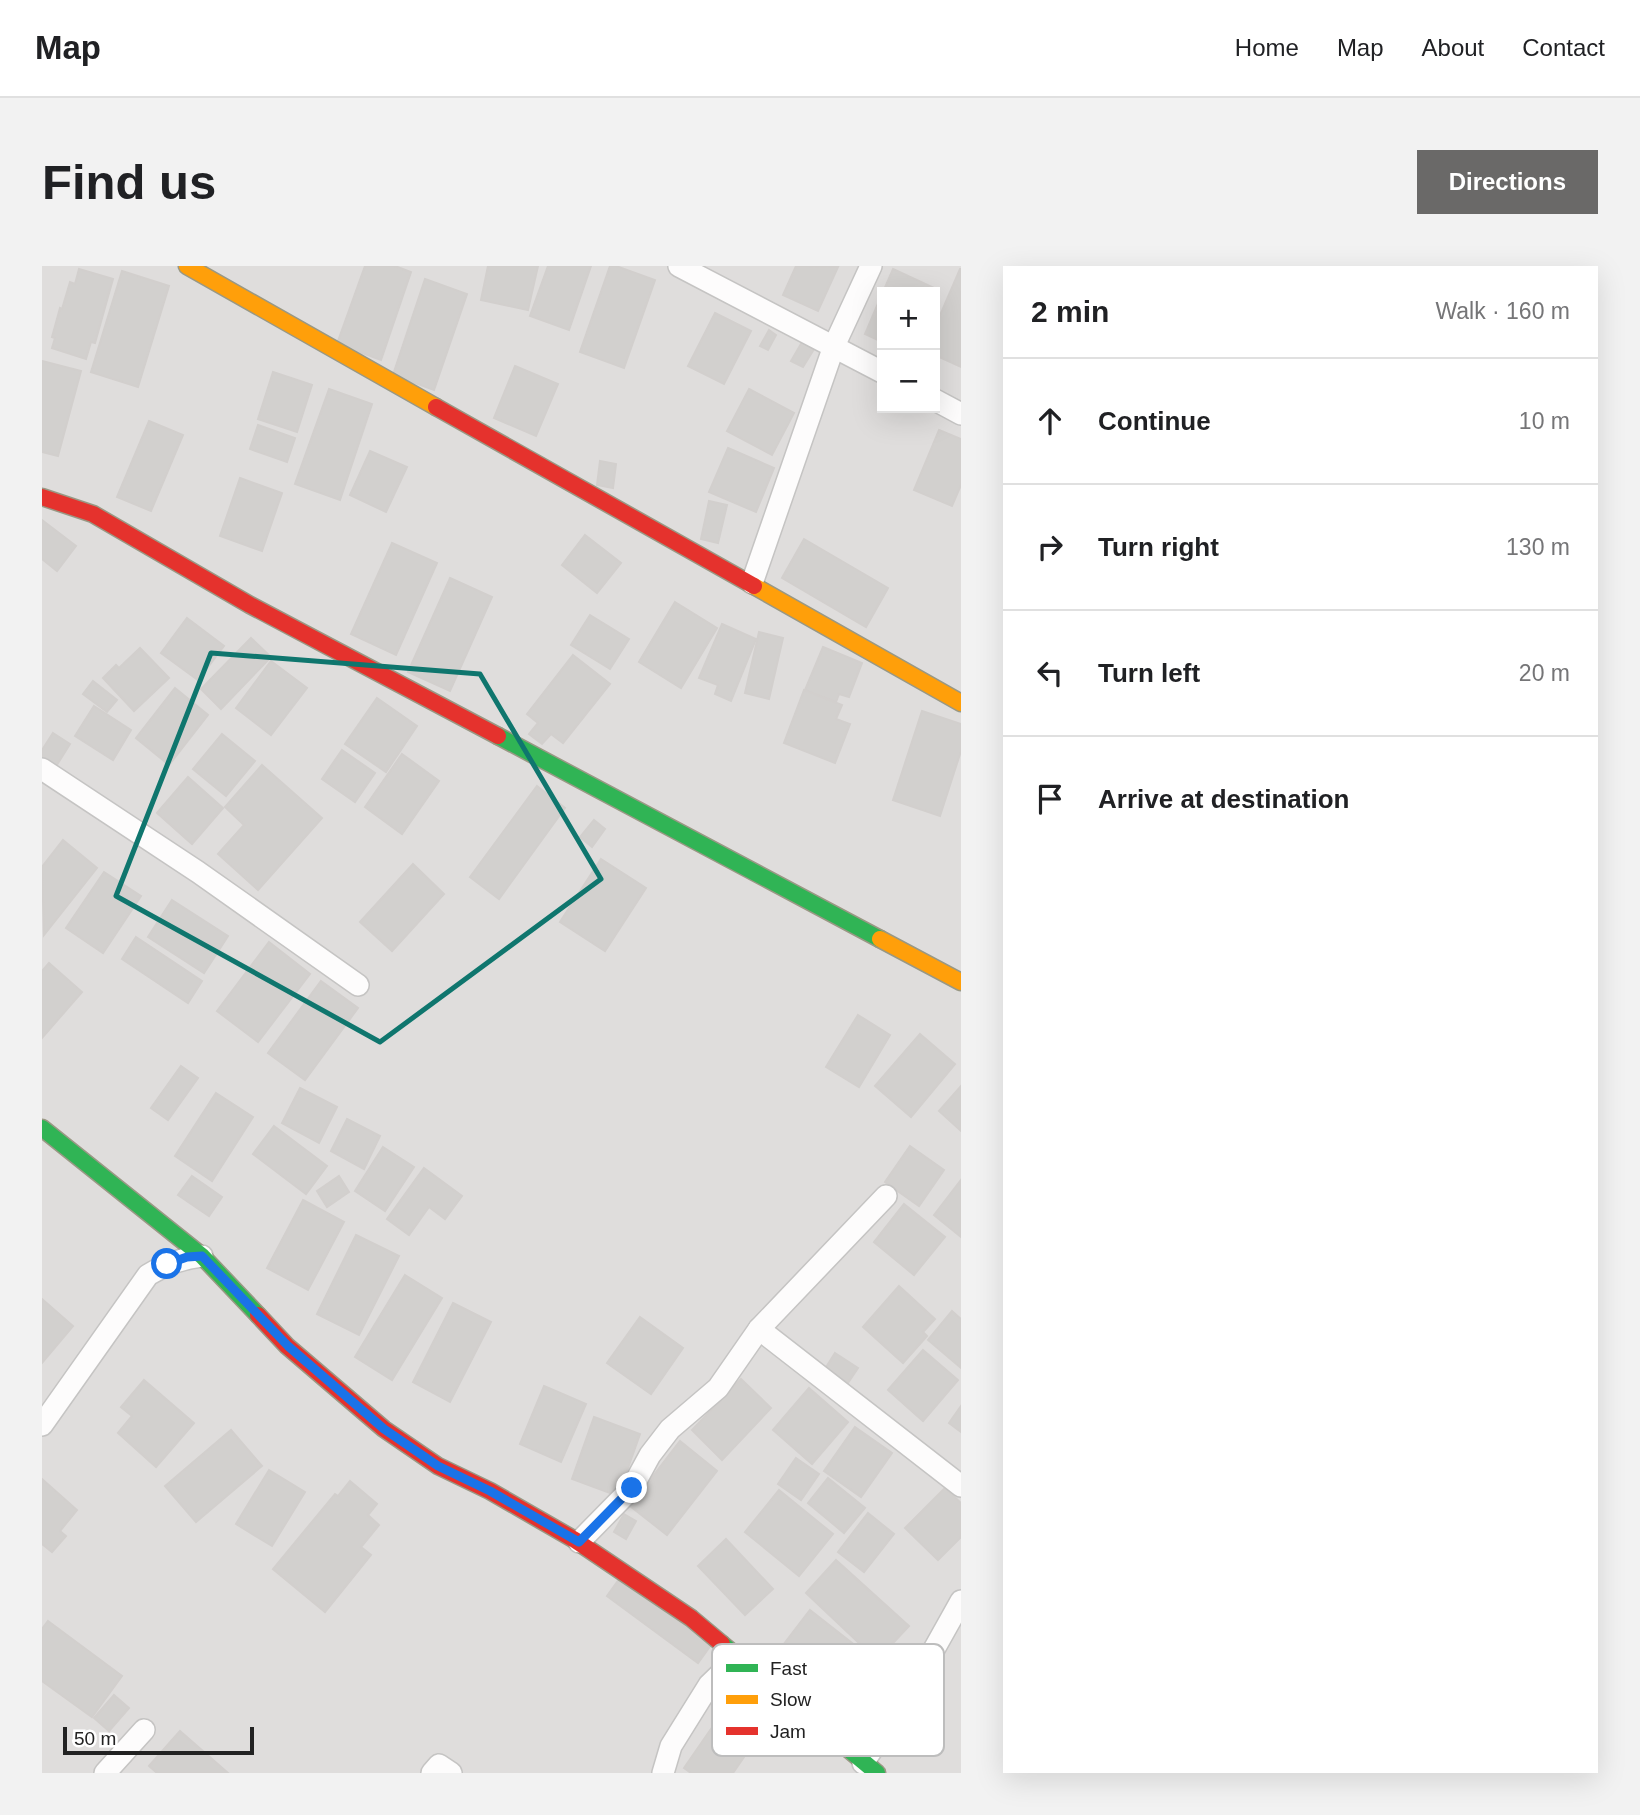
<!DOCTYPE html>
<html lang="en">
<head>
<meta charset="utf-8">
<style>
	:root { --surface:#fff; --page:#f2f2f2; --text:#202124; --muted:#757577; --line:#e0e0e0; --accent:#6a6968 }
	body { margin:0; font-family:Arial,sans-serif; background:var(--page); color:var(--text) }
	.controls { position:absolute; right:21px; top:21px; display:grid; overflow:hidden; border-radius:0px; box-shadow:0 7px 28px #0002 }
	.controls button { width:63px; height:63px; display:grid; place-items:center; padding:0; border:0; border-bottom:2px solid var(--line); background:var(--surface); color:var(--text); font:35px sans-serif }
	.scale { position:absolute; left:21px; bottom:18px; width:191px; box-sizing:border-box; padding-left:7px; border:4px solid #222; border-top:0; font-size:19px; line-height:24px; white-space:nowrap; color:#222; -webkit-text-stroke:5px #fff; paint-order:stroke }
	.stop { position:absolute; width:21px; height:21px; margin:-16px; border:5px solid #1a73e8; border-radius:50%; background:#fff }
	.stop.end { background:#1a73e8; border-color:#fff; box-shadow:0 2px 7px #0008 }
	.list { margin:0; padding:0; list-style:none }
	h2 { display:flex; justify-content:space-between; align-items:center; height:91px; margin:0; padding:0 28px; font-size:30px }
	h2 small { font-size:23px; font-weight:400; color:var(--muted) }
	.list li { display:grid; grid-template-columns:46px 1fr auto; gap:21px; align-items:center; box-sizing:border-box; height:126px; padding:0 28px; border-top:2px solid var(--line) }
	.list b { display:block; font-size:26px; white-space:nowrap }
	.list em { font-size:23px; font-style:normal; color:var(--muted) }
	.icon { flex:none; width:38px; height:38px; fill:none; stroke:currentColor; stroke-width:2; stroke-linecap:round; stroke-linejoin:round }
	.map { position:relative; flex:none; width:919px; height:1507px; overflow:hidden; border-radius:0px }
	header { display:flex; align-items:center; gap:42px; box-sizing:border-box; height:98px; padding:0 35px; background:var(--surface); border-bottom:2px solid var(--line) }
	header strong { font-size:33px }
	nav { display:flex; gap:38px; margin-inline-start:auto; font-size:24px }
	.intro { display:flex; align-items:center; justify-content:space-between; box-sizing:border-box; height:168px; padding:0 42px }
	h1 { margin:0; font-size:49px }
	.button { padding:18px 32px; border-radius:0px; background:var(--accent); color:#fff; font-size:24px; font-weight:700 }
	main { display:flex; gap:42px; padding:0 42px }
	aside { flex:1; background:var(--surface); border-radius:0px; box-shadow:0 7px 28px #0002 }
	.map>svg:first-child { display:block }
	.residential { fill:#dfdddc; fill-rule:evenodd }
	.building { fill:#d2d0ce; stroke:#d2cfcd; stroke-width:2 }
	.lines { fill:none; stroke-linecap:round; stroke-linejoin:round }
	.street-casing { stroke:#c5c4c3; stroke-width:24 }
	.fast-casing { stroke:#999884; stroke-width:19 }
	.slow-casing { stroke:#999884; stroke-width:19 }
	.jam-casing { stroke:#999884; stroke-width:19 }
	.street { stroke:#fdfcfc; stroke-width:21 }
	.fast { stroke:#30b455; stroke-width:16 }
	.slow { stroke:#ff9f0a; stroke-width:16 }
	.jam { stroke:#e5322d; stroke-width:16 }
	.route { stroke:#1a73e8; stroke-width:9 }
	.marked { fill:none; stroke:#0f766e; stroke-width:5; stroke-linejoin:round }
	.key { fill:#fff; stroke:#bdbdbd; stroke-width:2 }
	.key-label { font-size:19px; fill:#222 }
</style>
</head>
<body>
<header>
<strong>Map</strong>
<nav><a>Home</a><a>Map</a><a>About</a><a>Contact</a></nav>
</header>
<div class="intro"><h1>Find us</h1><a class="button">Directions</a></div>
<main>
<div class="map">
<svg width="919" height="1507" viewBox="0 0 919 1507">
	<rect width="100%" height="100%" fill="#efedeb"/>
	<path class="residential" d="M0,0h919v1507h-919zM840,26h53v116h-53z"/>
	<g class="building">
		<polygon points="323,0 353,0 369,6 339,94 295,78"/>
		<polygon points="446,0 496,0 486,44 439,34"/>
		<polygon points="506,0 549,0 527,64 488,50"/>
		<polygon points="568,0 574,0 613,14 582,102 538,86"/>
		<polygon points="754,0 796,1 776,45 741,29"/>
		<polygon points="37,3 71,13 53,77 49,76 44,93 10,82 13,72 10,71 18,42 20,43 28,16 33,18"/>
		<polygon points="851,3 892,22 890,26 841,26"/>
		<polygon points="918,3 919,3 919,101 893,89 893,61"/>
		<polygon points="80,5 127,20 96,121 49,106"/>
		<polygon points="383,13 425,28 392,124 351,109"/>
		<polygon points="840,28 840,76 823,68"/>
		<polygon points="673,47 709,65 682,118 646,100"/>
		<polygon points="727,64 734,69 726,84 718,80"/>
		<polygon points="760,76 772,83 761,101 749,95"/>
		<polygon points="0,95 39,105 16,190 0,186"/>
		<polygon points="473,100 516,118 494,170 452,152"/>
		<polygon points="231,106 270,119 255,166 216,153"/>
		<polygon points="287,123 330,138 298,234 253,218"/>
		<polygon points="707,123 752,147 730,189 685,165"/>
		<polygon points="107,155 141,169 109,245 75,231"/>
		<polygon points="216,159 253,172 245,196 208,183"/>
		<polygon points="897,164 919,173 919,219 910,240 872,224"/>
		<polygon points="686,182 732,202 714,246 667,226"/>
		<polygon points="328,185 365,201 344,246 308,229"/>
		<polygon points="558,195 574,198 571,222 555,219"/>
		<polygon points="198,212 240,227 220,285 178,270"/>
		<polygon points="667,235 685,239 676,277 659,273"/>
		<polygon points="0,254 34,280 15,305 0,293"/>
		<polygon points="543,269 579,297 555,327 520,299"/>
		<polygon points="762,273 846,322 824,361 740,312"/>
		<polygon points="350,277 395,297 354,389 309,368"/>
		<polygon points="408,312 450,331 408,425 366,406"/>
		<polygon points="633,336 675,362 639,422 597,396"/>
		<polygon points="548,349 587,373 568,403 529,379"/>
		<polygon points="145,352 182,380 156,414 119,387"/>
		<polygon points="680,358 714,373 689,435 673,428 676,419 657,412"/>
		<polygon points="717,366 741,372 727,433 703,427"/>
		<polygon points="209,372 229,391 179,443 159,423"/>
		<polygon points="781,381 820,397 807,431 797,428 794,436 763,424"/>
		<polygon points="98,382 127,412 92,445 61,412 74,399 77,402"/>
		<polygon points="531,389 568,418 521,477 509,468 500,478 487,468 496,457 485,448"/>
		<polygon points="229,395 265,422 229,469 194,442"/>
		<polygon points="51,415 75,434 65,446 41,428"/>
		<polygon points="133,422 166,449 127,499 94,472"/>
		<polygon points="762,424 800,439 794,453 808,458 793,497 742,477"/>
		<polygon points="335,432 375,460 344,506 303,478"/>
		<polygon points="52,440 89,464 71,494 33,470"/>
		<polygon points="880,445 919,458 919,485 898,550 851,534"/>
		<polygon points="11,467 28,478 13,502 0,494 0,484"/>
		<polygon points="180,468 213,495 184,530 151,503"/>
		<polygon points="300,484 333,507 313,536 280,513"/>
		<polygon points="360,488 397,515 360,568 323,541"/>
		<polygon points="220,499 280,552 216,624 176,588 202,559 183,541"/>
		<polygon points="146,511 181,542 150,578 115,547"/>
		<polygon points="495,520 523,542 457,633 428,611"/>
		<polygon points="552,554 563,563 550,581 538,571"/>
		<polygon points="21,574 55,602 2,669 0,601"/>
		<polygon points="559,593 604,622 563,685 518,656"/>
		<polygon points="371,598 402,628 350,685 318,656"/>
		<polygon points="62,606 99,630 61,687 24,662"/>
		<polygon points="130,634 186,670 162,707 106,671"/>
		<polygon points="94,671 160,715 146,737 80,693"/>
		<polygon points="227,676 268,708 216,776 175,745"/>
		<polygon points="7,697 40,726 0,772 0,705"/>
		<polygon points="279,715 316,742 263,814 226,787"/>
		<polygon points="816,749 848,769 817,821 784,801"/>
		<polygon points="878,768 913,798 869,851 833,820"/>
		<polygon points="139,800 156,812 126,854 109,842"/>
		<polygon points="919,820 919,865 897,845"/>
		<polygon points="258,822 295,841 277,877 240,857"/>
		<polygon points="174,827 211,851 170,915 133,890"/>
		<polygon points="305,853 338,870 322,903 289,885"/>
		<polygon points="232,860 285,900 264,928 211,888"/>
		<polygon points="868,880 902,904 877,940 843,916"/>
		<polygon points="341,881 372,901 343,945 313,925"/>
		<polygon points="382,902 420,930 403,953 387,941 367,969 345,953"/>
		<polygon points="150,910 180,931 167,950 136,929"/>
		<polygon points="297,910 307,926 285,941 275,925"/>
		<polygon points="919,914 919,971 892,949"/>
		<polygon points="261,934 302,956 266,1024 225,1002"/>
		<polygon points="862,938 903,971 872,1009 832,976"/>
		<polygon points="314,969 357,990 317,1069 275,1048"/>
		<polygon points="363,1009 400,1032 350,1114 313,1091"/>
		<polygon points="857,1020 893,1053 881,1066 885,1070 861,1097 821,1061"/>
		<polygon points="0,1033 31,1060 0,1097"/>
		<polygon points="411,1037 449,1056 408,1136 371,1116"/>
		<polygon points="910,1045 919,1053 919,1102 886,1074"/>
		<polygon points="598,1051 641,1082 609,1128 565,1097"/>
		<polygon points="881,1084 916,1114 881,1155 846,1124"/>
		<polygon points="793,1087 816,1102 806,1117 783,1103"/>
		<polygon points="699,1113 729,1142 680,1194 650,1164"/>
		<polygon points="102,1114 152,1157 114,1201 76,1167 90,1150 79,1141"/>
		<polygon points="502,1120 544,1138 519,1196 478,1178"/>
		<polygon points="767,1122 806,1156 770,1198 731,1164"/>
		<polygon points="919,1140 919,1166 907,1157"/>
		<polygon points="552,1151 598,1168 576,1230 530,1213"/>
		<polygon points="813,1161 850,1187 819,1231 782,1205"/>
		<polygon points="189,1164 220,1200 154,1256 123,1220"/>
		<polygon points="638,1175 675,1205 625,1269 588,1240"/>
		<polygon points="754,1192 777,1208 759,1234 736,1218"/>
		<polygon points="227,1204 263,1226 230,1280 194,1258"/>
		<polygon points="786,1212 823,1242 802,1267 766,1237"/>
		<polygon points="0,1213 35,1244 18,1265 24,1270 10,1286 0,1278"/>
		<polygon points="308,1215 335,1238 326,1249 337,1259 319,1281 329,1289 283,1346 231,1303 293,1228 296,1230"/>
		<polygon points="903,1222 919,1237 919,1271 896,1294 863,1262"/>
		<polygon points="737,1224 791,1268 757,1310 703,1266"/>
		<polygon points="826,1247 852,1268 822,1306 796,1286"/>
		<polygon points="582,1248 594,1255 584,1273 572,1266"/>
		<polygon points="684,1273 731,1323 703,1349 656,1300"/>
		<polygon points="794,1294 867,1360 835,1394 764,1327"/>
		<polygon points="578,1312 669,1379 656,1397 565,1330"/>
		<polygon points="768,1344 852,1410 825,1443 763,1394 752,1409 737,1397 744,1388 738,1383"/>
		<polygon points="6,1355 80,1410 50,1451 0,1415 0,1363"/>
		<polygon points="696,1424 731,1449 691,1507 649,1507 642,1502"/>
		<polygon points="72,1429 87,1442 67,1465 52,1452"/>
		<polygon points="138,1465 186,1507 115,1507 107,1500"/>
	</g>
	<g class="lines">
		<defs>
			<g id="street">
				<polyline points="637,0 840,106"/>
				<polyline points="893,134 919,148"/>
				<polyline points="710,317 792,80 829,0"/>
				<polyline points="0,503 156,606 316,719"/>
				<polyline points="717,1063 919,1220"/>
				<path d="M0,1159l106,-150c17,-10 33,-17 54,-19"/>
				<polyline points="537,1276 590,1222 608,1189 628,1163 676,1122 717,1063 844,930"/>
				<polyline points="821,1497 867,1428 919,1335"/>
				<polyline points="63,1507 102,1464"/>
				<polyline points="390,1507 397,1499 409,1507"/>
				<polyline points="621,1507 629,1480 667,1419 695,1392"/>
			</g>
			<g id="fast">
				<polyline points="456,470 838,673"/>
				<polyline points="0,862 160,990 216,1049"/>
				<polyline points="680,1378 835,1507"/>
			</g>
			<g id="slow">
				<polyline points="145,0 394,141"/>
				<polyline points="712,320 919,437"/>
				<polyline points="838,673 919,716"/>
			</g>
			<g id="jam">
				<polyline points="394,141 712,320"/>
				<polyline points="0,231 51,248 208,339 456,470"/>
				<polyline points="216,1049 245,1080 342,1163 396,1200 448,1225 533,1274 649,1352 680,1378"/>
			</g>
		</defs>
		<use href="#street" class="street-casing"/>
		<use href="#fast" class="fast-casing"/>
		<use href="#slow" class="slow-casing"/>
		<use href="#jam" class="jam-casing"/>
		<use href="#street" class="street"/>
		<use href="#fast" class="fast"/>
		<use href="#slow" class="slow"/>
		<use href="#jam" class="jam"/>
	</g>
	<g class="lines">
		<polyline class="route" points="125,998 145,991 160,990 246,1080 342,1163 396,1200 448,1225 537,1276 590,1222"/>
	</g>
	<path class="marked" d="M169,387l269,21 121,205 -221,163 -264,-146z"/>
	<rect x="670" y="1378" width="232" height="112" rx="10" class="key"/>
	<rect x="684" y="1398" width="32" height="8" fill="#30b455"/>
	<rect x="684" y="1429" width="32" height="9" fill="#ff9f0a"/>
	<rect x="684" y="1461" width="32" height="8" fill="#e5322d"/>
	<g class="key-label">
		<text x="728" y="1409">Fast</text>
		<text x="728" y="1440">Slow</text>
		<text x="728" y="1472">Jam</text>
	</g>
</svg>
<div class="controls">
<button>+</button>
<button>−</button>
</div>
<div class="scale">50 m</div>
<div class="stop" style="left:125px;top:998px"></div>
<div class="stop end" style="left:590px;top:1222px"></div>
</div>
<aside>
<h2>2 min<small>Walk · 160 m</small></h2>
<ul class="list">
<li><svg class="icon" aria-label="ahead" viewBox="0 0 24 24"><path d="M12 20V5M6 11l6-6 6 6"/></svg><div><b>Continue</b></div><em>10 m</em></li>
<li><svg class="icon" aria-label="right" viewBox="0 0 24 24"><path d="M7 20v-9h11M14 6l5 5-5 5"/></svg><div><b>Turn right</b></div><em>130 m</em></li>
<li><svg class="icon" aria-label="left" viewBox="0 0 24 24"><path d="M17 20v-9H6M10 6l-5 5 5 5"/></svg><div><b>Turn left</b></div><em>20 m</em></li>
<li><svg class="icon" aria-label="arrive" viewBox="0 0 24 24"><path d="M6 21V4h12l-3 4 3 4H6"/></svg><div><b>Arrive at destination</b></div></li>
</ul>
</aside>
</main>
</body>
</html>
